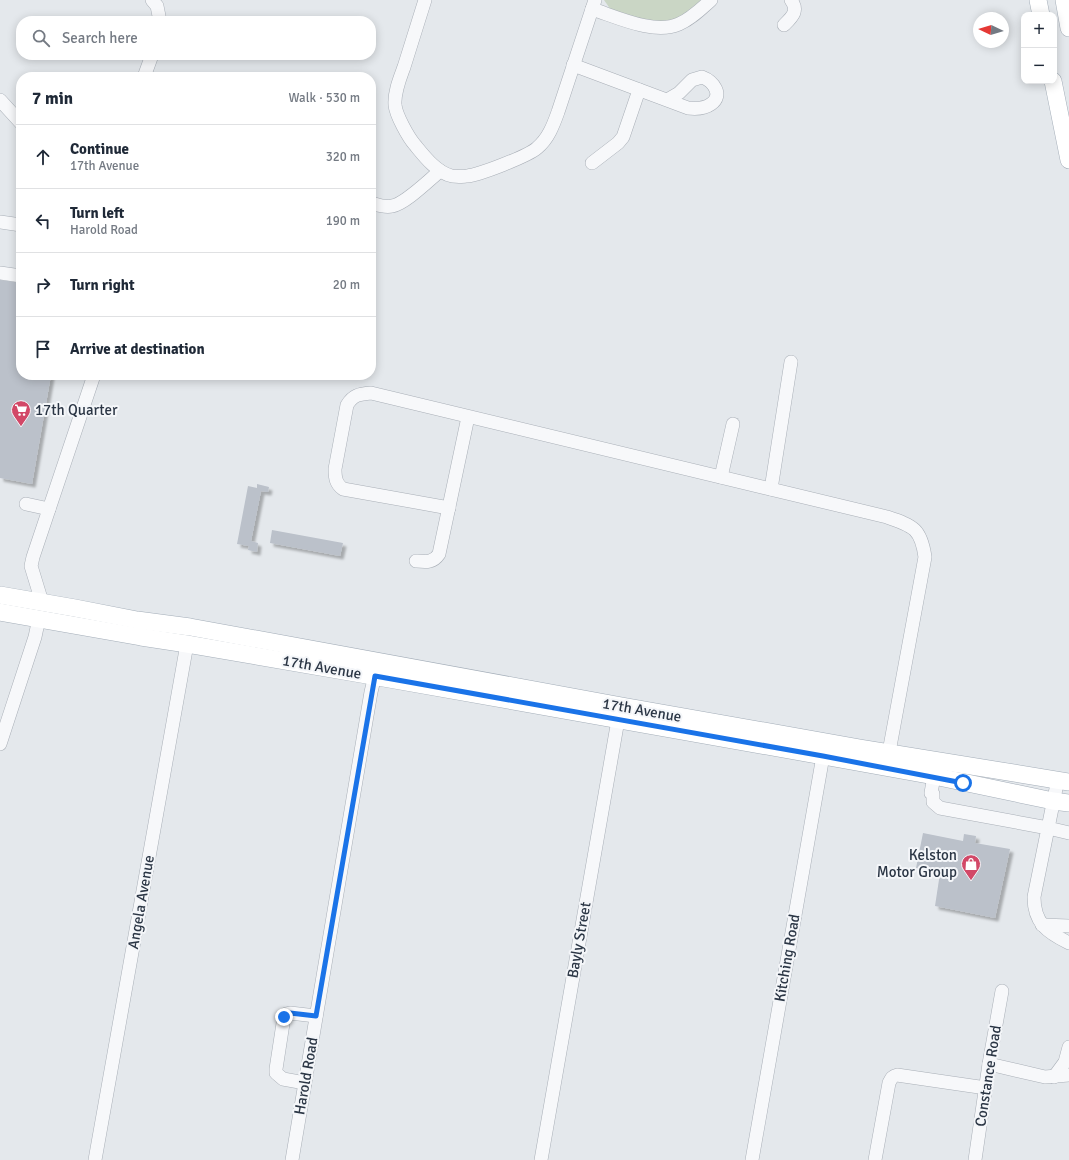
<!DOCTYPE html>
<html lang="en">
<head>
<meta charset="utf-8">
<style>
	:root { --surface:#fff; --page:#f2f2f3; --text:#1f2937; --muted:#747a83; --line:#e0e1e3 }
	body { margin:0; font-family:Signika,sans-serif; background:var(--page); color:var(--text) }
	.controls { position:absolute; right:12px; top:12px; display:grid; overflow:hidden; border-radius:8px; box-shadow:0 2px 10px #0003 }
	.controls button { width:36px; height:36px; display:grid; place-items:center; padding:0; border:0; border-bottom:1px solid var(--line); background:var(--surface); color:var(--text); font:20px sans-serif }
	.compass { position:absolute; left:973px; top:12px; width:36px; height:36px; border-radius:50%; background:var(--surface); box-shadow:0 2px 10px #0003; rotate:274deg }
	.stop { position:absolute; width:12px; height:12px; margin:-9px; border:3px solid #1a73e8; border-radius:50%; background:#fff }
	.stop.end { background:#1a73e8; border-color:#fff; box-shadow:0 1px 4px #0008 }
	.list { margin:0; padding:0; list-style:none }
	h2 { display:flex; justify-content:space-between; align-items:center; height:52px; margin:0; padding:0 16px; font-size:17px }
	h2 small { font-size:13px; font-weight:400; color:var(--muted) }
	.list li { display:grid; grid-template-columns:26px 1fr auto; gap:12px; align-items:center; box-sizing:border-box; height:64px; padding:0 16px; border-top:1px solid var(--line) }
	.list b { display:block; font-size:15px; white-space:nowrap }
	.list p { margin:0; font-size:13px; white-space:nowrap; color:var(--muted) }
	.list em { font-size:13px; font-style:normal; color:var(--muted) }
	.icon { flex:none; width:22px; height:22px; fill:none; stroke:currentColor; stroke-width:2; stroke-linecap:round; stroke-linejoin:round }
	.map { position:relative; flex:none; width:1069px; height:1160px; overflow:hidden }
	.search { position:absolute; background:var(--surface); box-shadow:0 2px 10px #0003; left:16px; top:16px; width:360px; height:44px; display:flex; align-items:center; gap:10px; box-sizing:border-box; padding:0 14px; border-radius:16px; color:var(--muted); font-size:15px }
	.panel { position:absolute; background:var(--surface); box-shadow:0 2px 10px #0003; left:16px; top:72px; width:360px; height:308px; border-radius:16px }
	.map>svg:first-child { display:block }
	.green { fill:#cad6c5 }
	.building { fill:#bbc1ca; filter:url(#shadow) }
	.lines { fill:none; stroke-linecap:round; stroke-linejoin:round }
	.minor-casing { stroke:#a9afb7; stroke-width:14 }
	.major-casing { stroke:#a3adb8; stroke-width:18 }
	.minor { stroke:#f7f8fa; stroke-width:13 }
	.major { stroke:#fff; stroke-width:17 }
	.route { stroke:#1a73e8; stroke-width:5 }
	.labels { text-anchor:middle; stroke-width:4; stroke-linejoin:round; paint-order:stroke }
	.poi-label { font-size:15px; fill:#2b3645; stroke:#f4f6f9; text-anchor:start }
	.street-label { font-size:15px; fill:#2b3645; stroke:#f4f6f9 }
</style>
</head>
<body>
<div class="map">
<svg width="1069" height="1160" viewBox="0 0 1069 1160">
	<defs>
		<filter id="shadow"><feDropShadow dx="3.5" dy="3.5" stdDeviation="1" flood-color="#0004"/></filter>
	</defs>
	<rect width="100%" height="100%" fill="#e4e8ec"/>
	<polygon class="green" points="604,0 704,0 689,15 660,24 611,10"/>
	<g class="building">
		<polygon points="0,280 21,283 21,375 51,375 32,484 0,478"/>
		<polygon points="257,484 269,487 268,492 261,491 251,541 258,543 257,552 248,550 249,546 237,544 248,486 257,488"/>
		<polygon points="272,530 343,543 340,556 270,543"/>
		<polygon points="923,833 963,841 964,834 976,836 975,843 1010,849 995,918 935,906 940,873 916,868"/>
	</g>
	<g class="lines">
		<defs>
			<g id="minor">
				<polyline points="152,0 157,6 160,21"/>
				<path d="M425,0c-7,22 -14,44 -21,67 -4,11 -10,25 -9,38 1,10 13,32 20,40 9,11 22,28 37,31 4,0 10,1 15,0 12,-1 61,-20 70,-28 11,-9 16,-22 21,-36l37,-112"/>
				<path d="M592,9c25,8 62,26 87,15 12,-5 22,-15 32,-24"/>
				<path d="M784,25c8,-8 15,-14 7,-25"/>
				<path d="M573,65l115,43c8,1 16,1 23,-4 13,-9 2,-23 -9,-27l-10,3 -13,13 -12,7"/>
				<polyline points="144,77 152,55"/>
				<polyline points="0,100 21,123"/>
				<polyline points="592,163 618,143 623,137 639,90"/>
				<path d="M371,203c7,2 14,5 21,3 13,-2 37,-26 48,-35"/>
				<polyline points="0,222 21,225"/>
				<polyline points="0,273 21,276"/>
				<polyline points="721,477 733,424"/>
				<polyline points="771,489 791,362"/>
				<polyline points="26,504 49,509"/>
				<path d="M449,508l-106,-19c-7,-5 -8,-11 -8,-20l12,-64c6,-10 12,-11 24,-12l516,124c27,9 34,12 38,40l-36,195"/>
				<path d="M416,561c10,1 17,2 23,-7l29,-137"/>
				<polyline points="42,602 31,566 33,557 94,375"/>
				<polyline points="0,744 35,637 39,618"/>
				<path d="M934,776l-3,17 2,1v8l7,6 108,20 -14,69c0,26 13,35 35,46"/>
				<polyline points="1058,779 1048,828 1069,833"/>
				<polyline points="1042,925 1069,926"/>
				<polyline points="989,1064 1045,1077 1069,1075"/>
				<polyline points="1054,1077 1065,1062 1069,1047"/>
				<polyline points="305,1083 283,1079 276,1073 276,1069 284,1017 286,1014 290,1013 316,1016"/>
				<polyline points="95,1160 187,644"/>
				<polyline points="292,1160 371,692 377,667"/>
				<polyline points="541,1160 618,720"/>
				<polyline points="752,1160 823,756"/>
				<path d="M875,1160l14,-77c2,-4 3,-7 8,-8l89,13"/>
				<polyline points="975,1160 989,1064 1002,991"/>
			</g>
			<g id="major">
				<polyline points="1038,0 1041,15"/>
				<polyline points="1064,0 1069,28"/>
				<polyline points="1053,81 1069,160"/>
				<polyline points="0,595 75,608 137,620 190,627 622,706 860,748 1069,782"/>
				<polyline points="0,612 141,637 187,644 361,674 823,756 934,776 1053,801 1069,803"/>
			</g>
		</defs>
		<use href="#minor" class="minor-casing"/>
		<use href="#major" class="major-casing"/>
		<use href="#minor" class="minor"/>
		<use href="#major" class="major"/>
	</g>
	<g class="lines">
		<polyline class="route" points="284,1017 286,1014 290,1013 316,1016 375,676 823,756 963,783"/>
	</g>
	<defs>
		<symbol id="supermarket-pin" viewBox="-11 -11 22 30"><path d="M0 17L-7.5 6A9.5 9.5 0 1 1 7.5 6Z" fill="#d24867" stroke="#f4f6f9"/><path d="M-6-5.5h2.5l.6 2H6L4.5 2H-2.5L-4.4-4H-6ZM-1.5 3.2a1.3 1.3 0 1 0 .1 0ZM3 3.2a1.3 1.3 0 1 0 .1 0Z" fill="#fff"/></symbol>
		<symbol id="shop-pin" viewBox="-11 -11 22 30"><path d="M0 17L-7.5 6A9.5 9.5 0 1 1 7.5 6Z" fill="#d24867" stroke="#f4f6f9"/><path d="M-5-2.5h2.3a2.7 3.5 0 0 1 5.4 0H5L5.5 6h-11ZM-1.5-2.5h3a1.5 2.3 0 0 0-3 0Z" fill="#fff"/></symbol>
	</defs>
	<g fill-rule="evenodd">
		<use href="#supermarket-pin" x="10" y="399" width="22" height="30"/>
		<use href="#shop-pin" x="960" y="853" width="22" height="30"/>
	</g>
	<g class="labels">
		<g class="poi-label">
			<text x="35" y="415">17th Quarter</text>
			<text x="957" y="860" text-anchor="end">Kelston<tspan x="957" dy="17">Motor Group</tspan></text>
		</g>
		<g class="street-label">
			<text transform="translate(322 667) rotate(10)" y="5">17th Avenue</text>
			<text transform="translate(642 710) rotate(10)" y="5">17th Avenue</text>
			<text transform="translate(141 902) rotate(-80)" y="5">Angela Avenue</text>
			<text transform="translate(579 940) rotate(-80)" y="5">Bayly Street</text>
			<text transform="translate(787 958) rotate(-80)" y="5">Kitching Road</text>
			<text transform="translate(306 1076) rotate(-80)" y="5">Harold Road</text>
			<text transform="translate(988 1076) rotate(-81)" y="5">Constance Road</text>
		</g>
	</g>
</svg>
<div class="controls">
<button>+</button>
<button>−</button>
</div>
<svg class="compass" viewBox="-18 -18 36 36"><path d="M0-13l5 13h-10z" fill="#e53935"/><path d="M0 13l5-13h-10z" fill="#747a83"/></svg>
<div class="stop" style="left:963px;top:783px"></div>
<div class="stop end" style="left:284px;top:1017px"></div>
<div class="search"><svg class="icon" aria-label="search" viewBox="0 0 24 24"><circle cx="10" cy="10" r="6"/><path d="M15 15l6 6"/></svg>Search here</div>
<section class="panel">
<h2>7 min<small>Walk · 530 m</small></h2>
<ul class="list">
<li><svg class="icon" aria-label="ahead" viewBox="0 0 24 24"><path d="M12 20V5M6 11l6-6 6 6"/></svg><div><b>Continue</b><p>17th Avenue</p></div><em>320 m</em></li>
<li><svg class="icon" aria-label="left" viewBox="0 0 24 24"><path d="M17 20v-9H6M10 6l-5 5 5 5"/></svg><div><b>Turn left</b><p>Harold Road</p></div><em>190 m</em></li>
<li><svg class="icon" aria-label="right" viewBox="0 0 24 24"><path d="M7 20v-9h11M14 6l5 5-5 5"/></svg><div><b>Turn right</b></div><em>20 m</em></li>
<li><svg class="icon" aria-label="arrive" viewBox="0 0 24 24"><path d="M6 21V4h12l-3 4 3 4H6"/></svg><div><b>Arrive at destination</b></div></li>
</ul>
</section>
</div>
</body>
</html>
